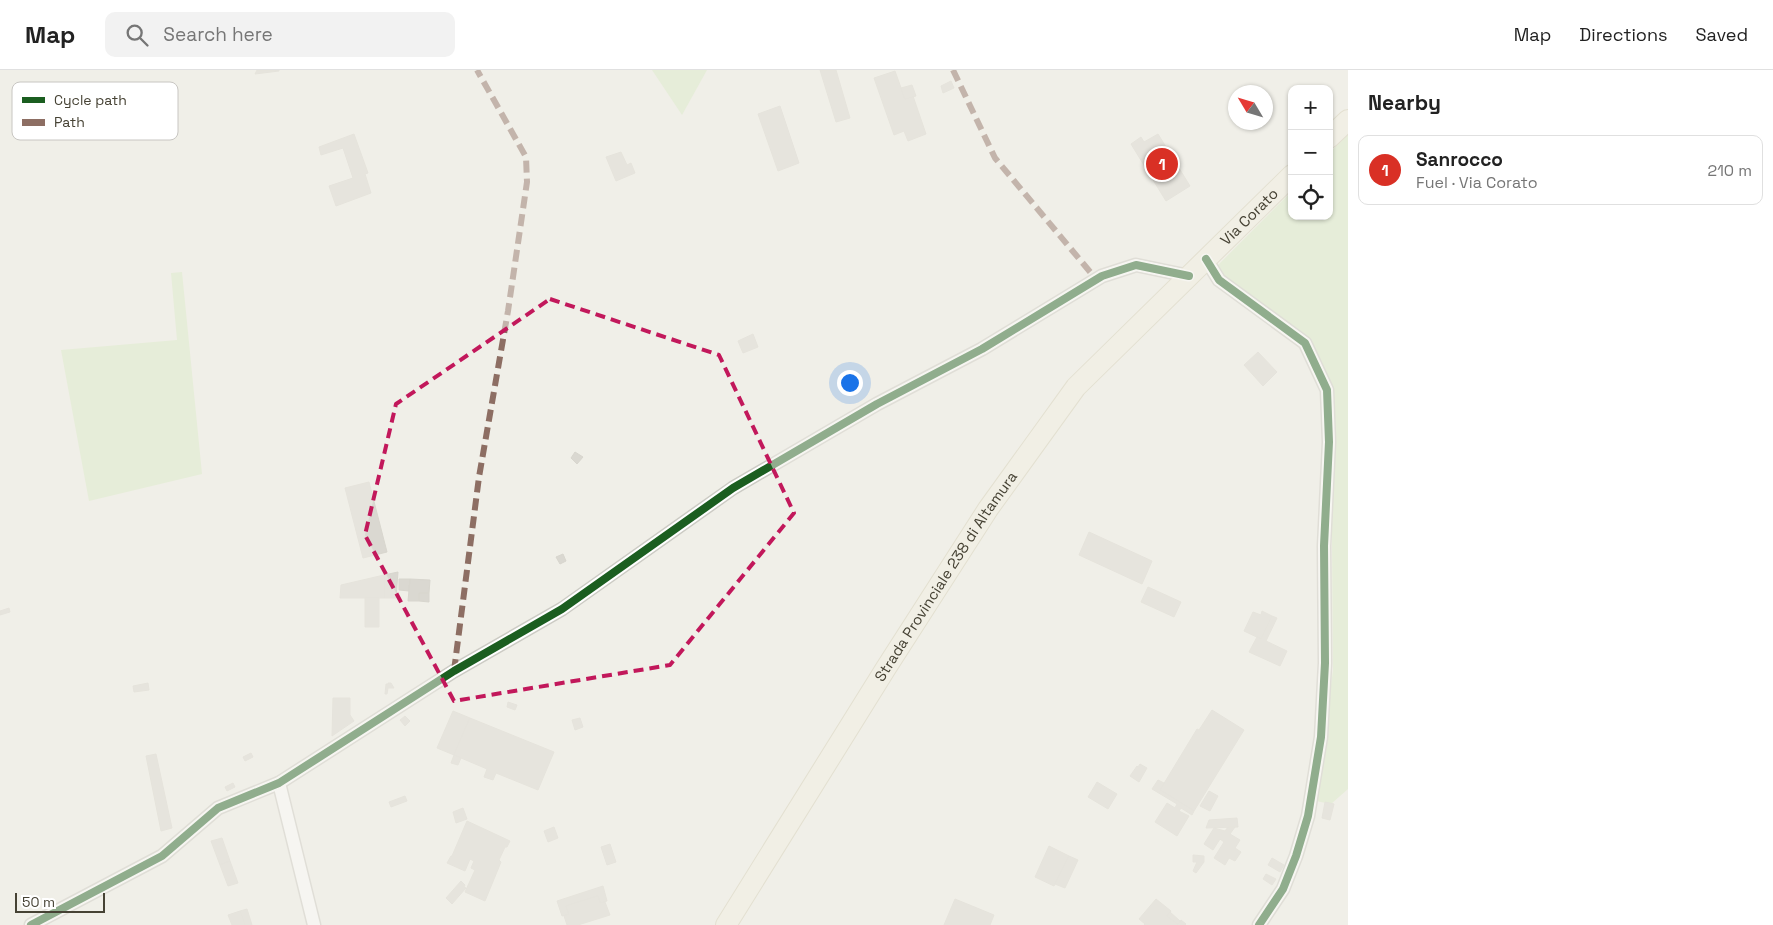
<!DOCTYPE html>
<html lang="en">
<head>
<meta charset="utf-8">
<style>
	:root { --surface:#fff; --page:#f2f2f2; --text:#222; --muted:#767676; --line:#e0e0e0; --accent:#d93025 }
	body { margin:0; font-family:"Space Grotesk",sans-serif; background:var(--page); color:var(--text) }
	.controls { position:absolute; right:15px; top:15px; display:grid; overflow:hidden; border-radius:10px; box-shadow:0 1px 4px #0004 }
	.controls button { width:45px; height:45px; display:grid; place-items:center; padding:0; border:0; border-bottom:1px solid var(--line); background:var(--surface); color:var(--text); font:25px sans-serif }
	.compass { position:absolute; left:1228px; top:15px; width:45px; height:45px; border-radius:50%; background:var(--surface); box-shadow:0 1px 4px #0004; rotate:308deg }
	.scale { position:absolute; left:15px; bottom:12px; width:90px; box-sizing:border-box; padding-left:5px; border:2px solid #464234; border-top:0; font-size:14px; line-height:18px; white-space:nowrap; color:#464234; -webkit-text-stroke:4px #fff; paint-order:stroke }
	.you { position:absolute; left:849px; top:312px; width:18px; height:18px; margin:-12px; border:4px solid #fff; border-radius:50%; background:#1a73e8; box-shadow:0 0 0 8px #1a73e833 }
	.badge { display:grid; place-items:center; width:32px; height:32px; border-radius:50%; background:var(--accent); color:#fff; font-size:16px; font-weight:700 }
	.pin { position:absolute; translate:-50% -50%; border:2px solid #fff; box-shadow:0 1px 5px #0006 }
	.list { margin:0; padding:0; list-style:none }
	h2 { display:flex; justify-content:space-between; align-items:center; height:65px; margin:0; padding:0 20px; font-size:21px }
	h2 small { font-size:16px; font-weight:400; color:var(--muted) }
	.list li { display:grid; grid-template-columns:32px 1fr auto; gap:15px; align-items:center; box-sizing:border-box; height:70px; margin:0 10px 10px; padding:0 10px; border:1px solid var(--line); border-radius:10px }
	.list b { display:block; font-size:19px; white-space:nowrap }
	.list p { margin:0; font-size:16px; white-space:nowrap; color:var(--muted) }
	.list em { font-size:16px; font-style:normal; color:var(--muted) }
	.icon { flex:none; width:28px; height:28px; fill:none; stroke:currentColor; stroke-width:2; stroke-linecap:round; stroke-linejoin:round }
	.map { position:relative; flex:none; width:1348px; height:855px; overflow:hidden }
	header { display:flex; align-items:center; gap:30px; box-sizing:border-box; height:70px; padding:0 25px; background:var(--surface); border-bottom:1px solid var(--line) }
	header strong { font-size:24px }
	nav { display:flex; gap:28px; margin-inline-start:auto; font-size:18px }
	.search { width:350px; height:45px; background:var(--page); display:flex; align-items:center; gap:12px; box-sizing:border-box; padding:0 18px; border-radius:10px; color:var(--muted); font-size:19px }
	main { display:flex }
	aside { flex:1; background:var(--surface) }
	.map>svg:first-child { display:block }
	.green { fill:#d9ecc7 }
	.building { fill:#dad8d1; stroke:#d8d6ce }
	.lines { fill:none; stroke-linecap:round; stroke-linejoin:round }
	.minor-casing { stroke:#cccbc4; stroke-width:15 }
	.primary-casing { stroke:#d3ceb5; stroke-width:22 }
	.minor { stroke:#fdfdfc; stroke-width:12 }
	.primary { stroke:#f1efe3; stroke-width:20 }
	.quiet { stroke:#8d6e63; stroke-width:6; stroke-dasharray:12 6; stroke-linecap:butt }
	.cycleway-casing { stroke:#fff; stroke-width:11 }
	.cycleway { stroke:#1b5e20; stroke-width:8 }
	.marked { fill:none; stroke:#c2185b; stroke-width:4; stroke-dasharray:10 6; stroke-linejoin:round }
	.labels { text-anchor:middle; stroke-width:4.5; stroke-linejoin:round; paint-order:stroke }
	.street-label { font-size:15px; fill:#464234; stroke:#fff }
	.key { fill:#fff; stroke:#c8c6c2; stroke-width:1 }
	.key-label { font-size:14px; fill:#464234 }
</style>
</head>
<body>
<header>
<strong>Map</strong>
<div class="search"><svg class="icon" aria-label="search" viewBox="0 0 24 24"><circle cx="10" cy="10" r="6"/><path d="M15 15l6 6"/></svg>Search here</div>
<nav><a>Map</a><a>Directions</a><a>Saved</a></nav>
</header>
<main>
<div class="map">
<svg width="1348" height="855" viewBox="0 0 1348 855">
	<rect width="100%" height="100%" fill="#f0efe8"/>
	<g class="green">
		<polygon points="652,0 707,0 682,45"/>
		<polygon points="1348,65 1348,719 1331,734 1316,731 1333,600 1331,347 1315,279 1220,204 1218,195 1292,121 1292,146 1329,146 1329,83"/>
		<polygon points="182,202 202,404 89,431 61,280 177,270 171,203"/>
	</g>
	<g class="building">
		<polygon points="257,0 279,0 279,1 255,4"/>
		<polygon points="820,0 836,0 850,48 836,52"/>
		<polygon points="895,1 905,29 913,26 926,64 908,71 904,61 894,65 874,8"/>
		<polygon points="951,11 954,18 943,23 941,16"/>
		<polygon points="912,15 916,26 905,29 901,18"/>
		<polygon points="780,36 799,93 778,101 758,44"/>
		<polygon points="354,64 368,103 365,104 371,123 336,136 329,116 353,108 343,78 321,85 319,77"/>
		<polygon points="1158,64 1190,116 1166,131 1131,74 1141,67 1144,72"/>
		<polygon points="621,82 627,95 631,93 635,103 616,111 606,87"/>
		<polygon points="753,264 758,277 743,283 738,271"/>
		<polygon points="1258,282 1277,302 1263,316 1244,295"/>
		<polygon points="575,382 583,387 577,394 571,388"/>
		<polygon points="369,412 387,482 363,488 345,418"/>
		<polygon points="1089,462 1152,491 1142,514 1079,485"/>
		<polygon points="563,484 566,491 560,494 556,487"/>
		<polygon points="398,502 396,528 384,528 384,505"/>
		<polygon points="384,505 384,528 340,528 341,515"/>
		<polygon points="399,509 410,509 409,521 399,520"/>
		<polygon points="410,509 430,510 429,523 419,523 419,531 408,531"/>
		<polygon points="1148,517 1181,532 1174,547 1141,532"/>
		<polygon points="419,523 429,523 429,532 419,531"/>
		<polygon points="365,527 379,528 379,557 365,557"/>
		<polygon points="9,538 10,542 0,545 0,541"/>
		<polygon points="1262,541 1272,546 1261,569 1244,561 1253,542 1261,545"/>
		<polygon points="1272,546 1277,548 1266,571 1287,581 1280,596 1249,582 1257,567 1261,569"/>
		<polygon points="148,613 149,620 134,622 133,616"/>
		<polygon points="388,613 391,613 394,618 388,618 387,624 385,624 386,614 388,614"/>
		<polygon points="333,628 350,628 350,645 354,651 332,666"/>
		<polygon points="508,632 517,635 515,640 507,637"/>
		<polygon points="1212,640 1244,660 1194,741 1160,720 1197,659 1199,660"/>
		<polygon points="453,641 470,648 454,685 437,678"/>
		<polygon points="405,646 410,651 405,656 400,650"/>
		<polygon points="470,648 554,682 538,720 496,703 493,710 484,707 487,699 454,685"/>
		<polygon points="580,648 583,657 575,660 572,650"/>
		<polygon points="251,683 253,687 245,691 243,687"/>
		<polygon points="156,684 172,758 161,761 146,686"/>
		<polygon points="454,685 461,688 458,695 451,693"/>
		<polygon points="1140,694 1147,698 1139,712 1130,706 1137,696 1138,697"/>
		<polygon points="1158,710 1164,713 1160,720 1194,741 1192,745 1181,738 1179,741 1189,746 1177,766 1155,752 1167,733 1175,738 1177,734 1152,719"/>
		<polygon points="1097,712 1117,724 1108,739 1088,727"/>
		<polygon points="233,713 235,717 227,721 225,717"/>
		<polygon points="1209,721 1218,726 1210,741 1200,736"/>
		<polygon points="405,726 407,731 391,737 389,732"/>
		<polygon points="1325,732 1334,734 1330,750 1322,748"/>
		<polygon points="463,738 467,749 456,753 453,742"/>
		<polygon points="1237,748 1238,757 1206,758 1209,750"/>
		<polygon points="467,751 510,771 507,777 505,777 499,790 501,792 485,831 465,822 475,800 471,798 474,791 470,789 465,801 447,793 451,786 452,786"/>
		<polygon points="554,757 558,768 548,772 544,761"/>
		<polygon points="1228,757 1235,757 1230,764 1240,770 1235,778 1241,782 1235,791 1229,788 1225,795 1214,788 1224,772 1220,769 1213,780 1204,774 1214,758 1225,761"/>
		<polygon points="222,768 230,791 220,795 211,771"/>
		<polygon points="610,774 616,792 607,795 601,777"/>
		<polygon points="1049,776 1069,786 1054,816 1035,807"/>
		<polygon points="1193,785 1204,786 1204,792 1196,803 1193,801 1197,792 1193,792"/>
		<polygon points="1069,786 1078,790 1065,818 1055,814"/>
		<polygon points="1272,788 1284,795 1280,802 1268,795"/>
		<polygon points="230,791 238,813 228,816 220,795"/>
		<polygon points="1266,804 1276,809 1272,815 1263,809"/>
		<polygon points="461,811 465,815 464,817 466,818 452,834 446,828"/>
		<polygon points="603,816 607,831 600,833 598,826 566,836 569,844 562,846 557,831"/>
		<polygon points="598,826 600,833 605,832 610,845 578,855 567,855 564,846 569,844 566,836"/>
		<polygon points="955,829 994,845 990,855 944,855"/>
		<polygon points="1156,829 1171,841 1167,846 1178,854 1181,850 1186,854 1185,855 1144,855 1145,854 1139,849"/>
		<polygon points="247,839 252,855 245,855 240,841"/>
		<polygon points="240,841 245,855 232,855 228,845"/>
		<polygon points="1170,842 1180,851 1178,854 1167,846"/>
	</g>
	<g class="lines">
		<defs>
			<g id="minor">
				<polyline points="1206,189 1219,210 1305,273 1327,320 1329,372 1324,476 1325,593 1321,667 1308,746 1296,786 1283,819 1259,855"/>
				<polyline points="279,713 314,855"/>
				<polyline points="31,855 162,786 218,738 279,713 454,601 562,539 733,418 877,334 982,279 1102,206 1136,195 1189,206"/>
			</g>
			<g id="primary">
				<polyline points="1329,68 1348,50"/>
				<path id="s1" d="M726,855l160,-257 102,-159 88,-122 216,-212"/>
			</g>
		</defs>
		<use href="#minor" class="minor-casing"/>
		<use href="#primary" class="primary-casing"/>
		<use href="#minor" class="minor"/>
		<use href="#primary" class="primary"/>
		<g class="quiet">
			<polyline points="953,0 995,88 1096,209"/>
			<polyline points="454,601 479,407 508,241 527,112 526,87 477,0"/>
		</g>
		<defs>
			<g id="cycleway">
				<polyline points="1206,189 1219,210 1305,273 1327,320 1329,372 1324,476 1325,593 1321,667 1308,746 1296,786 1283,819 1259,855"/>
				<polyline points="31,855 162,786 218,738 279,713 454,601 562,539 733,418 877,334 982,279 1102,206 1136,195 1189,206"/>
			</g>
		</defs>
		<use href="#cycleway" class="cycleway-casing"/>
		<use href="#cycleway" class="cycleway"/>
	</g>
	<path d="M0 0H1348V855H0ZM550,229l169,56 75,158 -124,152 -216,36 -89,-166 31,-131z" fill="#f0efe8" fill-opacity=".55" fill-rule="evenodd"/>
	<path class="marked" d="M550,229l169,56 75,158 -124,152 -216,36 -89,-166 31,-131z"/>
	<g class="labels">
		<g class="street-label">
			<text dy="5" stroke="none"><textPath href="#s1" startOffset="885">Via Corato</textPath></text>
			<text dy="5" stroke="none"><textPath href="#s1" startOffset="412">Strada Provinciale 238 di Altamura</textPath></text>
		</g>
	</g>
	<rect x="12" y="12" width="166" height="58" rx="8" class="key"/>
	<rect x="22" y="27" width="23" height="6" fill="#1b5e20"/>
	<rect x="22" y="49" width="23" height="7" fill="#8d6e63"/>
	<g class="key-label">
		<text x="54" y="35">Cycle path</text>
		<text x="54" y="57">Path</text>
	</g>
</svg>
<div class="controls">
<button>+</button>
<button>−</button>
<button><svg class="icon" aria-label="locate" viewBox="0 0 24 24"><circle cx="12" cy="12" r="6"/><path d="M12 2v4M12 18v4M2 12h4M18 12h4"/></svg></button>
</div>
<svg class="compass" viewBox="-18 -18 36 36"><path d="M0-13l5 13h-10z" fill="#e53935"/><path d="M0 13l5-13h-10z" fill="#767676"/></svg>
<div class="scale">50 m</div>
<div class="you"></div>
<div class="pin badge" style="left:1162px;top:94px">1</div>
</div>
<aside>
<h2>Nearby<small></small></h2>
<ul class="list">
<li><span class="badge">1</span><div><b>Sanrocco</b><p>Fuel · Via Corato</p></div><em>210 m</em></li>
</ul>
</aside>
</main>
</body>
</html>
